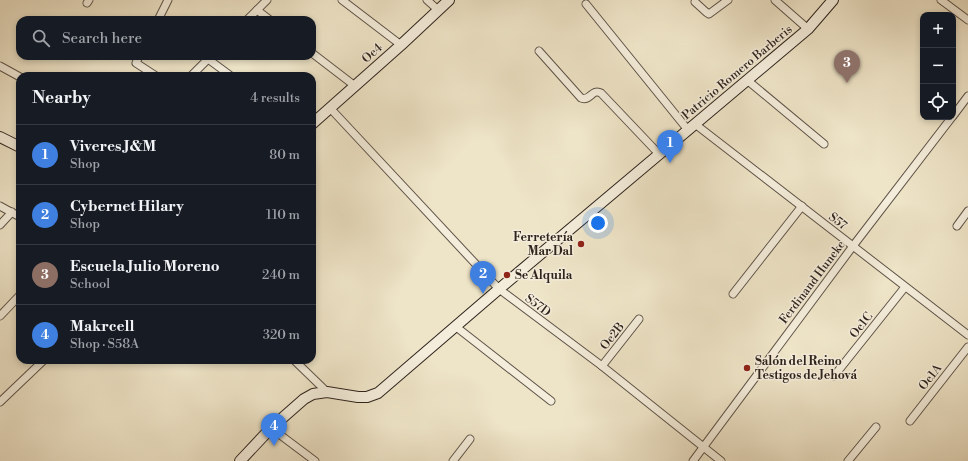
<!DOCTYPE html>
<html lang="en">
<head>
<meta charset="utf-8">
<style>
	:root { --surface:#171b24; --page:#242831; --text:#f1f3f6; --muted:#9ea1a6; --line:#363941; --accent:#b45309 }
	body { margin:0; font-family:"Libre Bodoni",serif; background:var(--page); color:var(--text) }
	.controls { position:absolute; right:12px; top:12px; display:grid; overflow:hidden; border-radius:8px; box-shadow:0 2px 6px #0003 }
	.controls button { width:36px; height:36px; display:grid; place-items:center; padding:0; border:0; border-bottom:1px solid var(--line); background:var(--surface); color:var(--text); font:20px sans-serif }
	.you { position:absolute; left:598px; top:223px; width:14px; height:14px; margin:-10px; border:3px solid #fff; border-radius:50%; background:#1a73e8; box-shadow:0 0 0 6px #1a73e833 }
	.badge { display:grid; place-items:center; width:26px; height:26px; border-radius:50%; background:var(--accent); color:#fff; font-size:13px; font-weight:700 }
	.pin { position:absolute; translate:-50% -33px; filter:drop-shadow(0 1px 2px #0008) }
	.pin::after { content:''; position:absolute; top:21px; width:14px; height:12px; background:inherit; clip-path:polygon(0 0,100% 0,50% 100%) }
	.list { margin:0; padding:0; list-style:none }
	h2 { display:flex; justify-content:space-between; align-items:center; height:52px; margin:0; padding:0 16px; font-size:17px }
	h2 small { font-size:13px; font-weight:400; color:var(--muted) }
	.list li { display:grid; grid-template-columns:26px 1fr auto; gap:12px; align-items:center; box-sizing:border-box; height:60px; padding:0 16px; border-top:1px solid var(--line) }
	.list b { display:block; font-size:15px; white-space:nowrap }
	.list p { margin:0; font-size:13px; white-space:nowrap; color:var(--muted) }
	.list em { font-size:13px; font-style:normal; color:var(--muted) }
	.icon { flex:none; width:22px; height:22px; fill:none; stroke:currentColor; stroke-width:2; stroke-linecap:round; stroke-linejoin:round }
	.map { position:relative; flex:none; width:968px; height:461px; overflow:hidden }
	.search { position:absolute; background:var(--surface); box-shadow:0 2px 6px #0003; left:16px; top:16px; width:300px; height:44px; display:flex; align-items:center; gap:10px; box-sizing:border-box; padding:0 14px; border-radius:12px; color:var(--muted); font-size:15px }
	.panel { position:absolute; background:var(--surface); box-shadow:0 2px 6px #0003; left:16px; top:72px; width:300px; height:292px; border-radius:12px }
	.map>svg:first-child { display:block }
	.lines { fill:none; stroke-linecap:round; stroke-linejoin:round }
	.street-casing { stroke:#5e5348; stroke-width:9 }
	.secondary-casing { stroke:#2e231d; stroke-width:12 }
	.street { stroke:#f4eddb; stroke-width:7 }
	.secondary { stroke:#f4eddb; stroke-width:10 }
	.poi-dot { fill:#8f2418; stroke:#f4eddb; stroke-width:1.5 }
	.labels { text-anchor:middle; stroke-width:3; stroke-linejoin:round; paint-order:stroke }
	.street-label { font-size:12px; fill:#2e231d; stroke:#f4eddb }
	.poi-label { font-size:12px; font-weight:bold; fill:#2e231d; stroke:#f4eddb; text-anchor:start }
</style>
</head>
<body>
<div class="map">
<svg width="968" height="461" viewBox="0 0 968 461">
	<rect width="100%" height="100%" fill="#eee4c7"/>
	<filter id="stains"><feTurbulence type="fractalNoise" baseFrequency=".005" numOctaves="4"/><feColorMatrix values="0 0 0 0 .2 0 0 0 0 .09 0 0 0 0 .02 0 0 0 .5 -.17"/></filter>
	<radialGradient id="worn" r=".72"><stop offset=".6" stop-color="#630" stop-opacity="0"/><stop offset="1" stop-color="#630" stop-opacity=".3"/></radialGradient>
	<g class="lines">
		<defs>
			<g id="street">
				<polyline points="342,0 401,45"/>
				<polyline points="427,0 438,10"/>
				<polyline points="775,0 808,29"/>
				<polyline points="941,0 968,20"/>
				<polyline points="695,2 706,12 709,14 728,0"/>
				<polyline points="87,3 89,0"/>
				<polyline points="586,4 688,130"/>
				<polyline points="257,10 270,20"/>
				<polyline points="158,20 168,0"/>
				<polyline points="247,20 267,0"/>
				<path d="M539,51l42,47c9,4 11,-10 20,-5l58,61"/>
				<polyline points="312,53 355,86"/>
				<polyline points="139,56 136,63 156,76"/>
				<polyline points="208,59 231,76"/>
				<polyline points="0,66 20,77"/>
				<polyline points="191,76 211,56"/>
				<polyline points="747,80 824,144"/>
				<polyline points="330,108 499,289 602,366 721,461"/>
				<polyline points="953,116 968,96"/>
				<polyline points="695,124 968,335"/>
				<polyline points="0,206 20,217"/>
				<polyline points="0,225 12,212"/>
				<polyline points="957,226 968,211"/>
				<polyline points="733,294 802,206"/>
				<polyline points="0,316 20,295"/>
				<polyline points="455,326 551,401"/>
				<polyline points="294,360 327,392"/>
				<polyline points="602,366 639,319"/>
				<polyline points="834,376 905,287"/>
				<polyline points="0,402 44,360"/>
				<polyline points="910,421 968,347"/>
				<polyline points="271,428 315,461"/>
				<polyline points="453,461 470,439"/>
				<polyline points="693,461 853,246 952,117"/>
				<polyline points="848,461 876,427"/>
			</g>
			<g id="secondary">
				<polyline points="312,124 401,45 449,0"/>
				<polyline points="0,137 20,147"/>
				<polyline points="240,461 271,428 304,399 313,394 327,392 358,397 367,397 378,393 499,289 808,29 833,0"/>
			</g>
		</defs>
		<use href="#street" class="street-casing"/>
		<use href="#secondary" class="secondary-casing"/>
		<use href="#street" class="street"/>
		<use href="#secondary" class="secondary"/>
	</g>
	<g class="poi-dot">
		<circle cx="581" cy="244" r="4"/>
		<circle cx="507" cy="275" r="4"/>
		<circle cx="747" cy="368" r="4"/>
	</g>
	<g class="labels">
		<g class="street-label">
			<text transform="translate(372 53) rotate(-42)" y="4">Oe4</text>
			<text transform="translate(737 72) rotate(-40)" y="4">Patricio Romero Barberis</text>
			<text transform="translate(838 221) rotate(38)" y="4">S57</text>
			<text transform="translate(812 282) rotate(-53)" y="4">Ferdinand Huneke</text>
			<text transform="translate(538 305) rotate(37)" y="4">S57D</text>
			<text transform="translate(861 325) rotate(-52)" y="4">Oe1C</text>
			<text transform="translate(612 336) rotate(-52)" y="4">Oe2B</text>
			<text transform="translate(930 377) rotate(-52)" y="4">Oe1A</text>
		</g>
		<g class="poi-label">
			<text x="573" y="241" text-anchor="end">Ferretería<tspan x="573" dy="14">Mar Dal</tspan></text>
			<text x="515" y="279">Se Alquila</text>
			<text x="755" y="365">Salón del Reino<tspan x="755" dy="14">Testigos de Jehová</tspan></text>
		</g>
	</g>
	<rect width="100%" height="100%" filter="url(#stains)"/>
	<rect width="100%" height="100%" fill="url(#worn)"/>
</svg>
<div class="controls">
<button>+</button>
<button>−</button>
<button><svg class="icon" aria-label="locate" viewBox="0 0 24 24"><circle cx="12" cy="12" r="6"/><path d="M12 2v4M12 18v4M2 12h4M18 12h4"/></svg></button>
</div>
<div class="you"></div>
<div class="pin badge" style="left:670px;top:163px;background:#3f7fe0">1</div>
<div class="pin badge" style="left:483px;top:294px;background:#3f7fe0">2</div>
<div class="pin badge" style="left:847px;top:83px;background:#8d6e63">3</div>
<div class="pin badge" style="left:274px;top:446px;background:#3f7fe0">4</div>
<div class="search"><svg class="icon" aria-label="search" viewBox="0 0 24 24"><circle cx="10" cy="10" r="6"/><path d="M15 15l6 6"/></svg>Search here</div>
<section class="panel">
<h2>Nearby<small>4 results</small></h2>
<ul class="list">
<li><span class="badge" style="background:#3f7fe0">1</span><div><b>Viveres J&amp;M</b><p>Shop</p></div><em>80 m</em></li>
<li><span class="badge" style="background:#3f7fe0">2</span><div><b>Cybernet Hilary</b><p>Shop</p></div><em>110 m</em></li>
<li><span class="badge" style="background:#8d6e63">3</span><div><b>Escuela Julio Moreno</b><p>School</p></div><em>240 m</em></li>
<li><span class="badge" style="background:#3f7fe0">4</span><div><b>Makrcell</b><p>Shop · S58A</p></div><em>320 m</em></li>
</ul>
</section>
</div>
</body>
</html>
